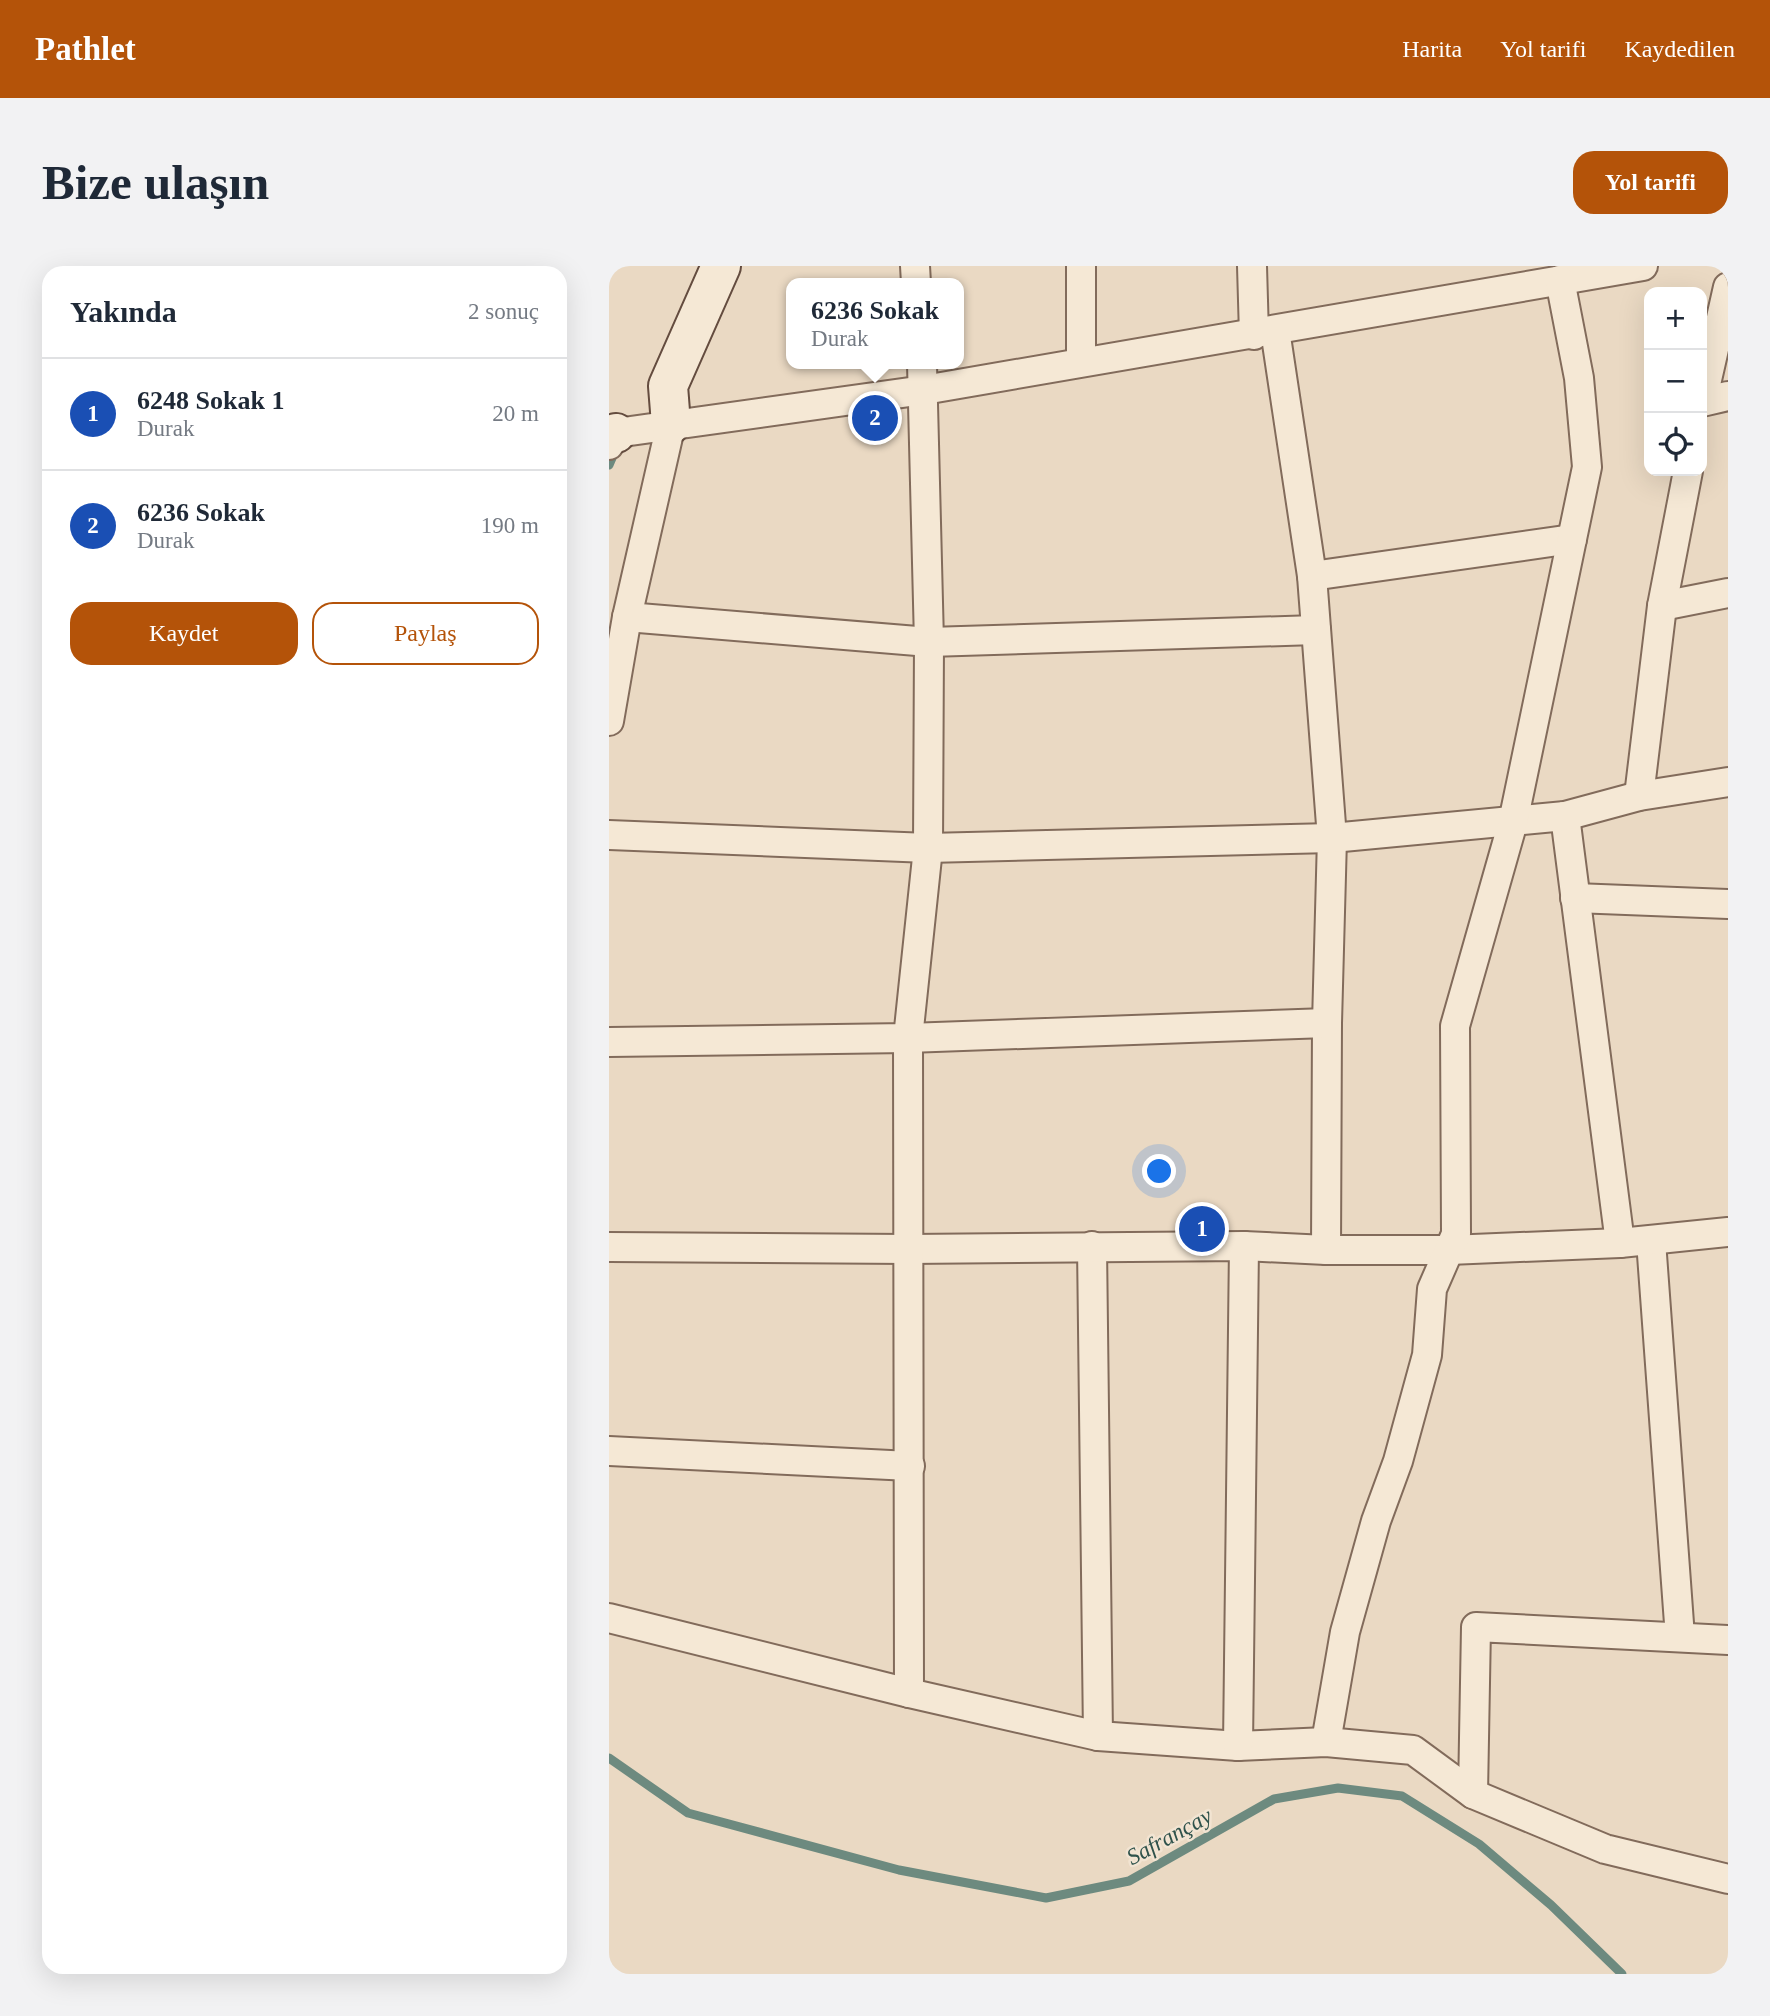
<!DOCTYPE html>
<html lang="tr">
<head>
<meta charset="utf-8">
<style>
	:root { --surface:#fff; --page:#f2f2f3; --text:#1f2937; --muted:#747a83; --line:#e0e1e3; --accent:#b45309 }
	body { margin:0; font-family:Georgia,serif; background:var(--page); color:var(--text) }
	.controls { position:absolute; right:21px; top:21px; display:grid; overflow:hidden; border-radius:14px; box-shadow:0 7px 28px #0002 }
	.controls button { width:63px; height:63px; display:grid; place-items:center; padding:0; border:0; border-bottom:2px solid var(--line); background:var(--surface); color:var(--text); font:35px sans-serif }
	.you { position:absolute; left:551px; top:906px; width:24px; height:24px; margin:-18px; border:5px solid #fff; border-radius:50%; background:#1a73e8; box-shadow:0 0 0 10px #1a73e833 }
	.badge { display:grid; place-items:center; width:46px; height:46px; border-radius:50%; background:var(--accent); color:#fff; font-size:23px; font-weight:700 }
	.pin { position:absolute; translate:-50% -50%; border:4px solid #fff; box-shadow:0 2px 7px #0006 }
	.popup { position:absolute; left:177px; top:12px; width:178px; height:91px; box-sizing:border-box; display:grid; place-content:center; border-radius:14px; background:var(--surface); filter:drop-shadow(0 2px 5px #0005); font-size:23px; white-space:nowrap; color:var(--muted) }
	.popup b { font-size:26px; color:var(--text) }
	.popup::after { content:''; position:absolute; left:50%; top:100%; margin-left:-14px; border:14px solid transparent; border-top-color:var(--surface) }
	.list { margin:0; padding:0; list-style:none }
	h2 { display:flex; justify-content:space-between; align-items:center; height:91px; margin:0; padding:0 28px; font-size:30px }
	h2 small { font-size:23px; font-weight:400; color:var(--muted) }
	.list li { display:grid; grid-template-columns:46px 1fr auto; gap:21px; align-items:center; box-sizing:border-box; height:112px; padding:0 28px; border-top:2px solid var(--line) }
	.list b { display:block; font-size:26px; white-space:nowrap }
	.list p { margin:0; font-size:23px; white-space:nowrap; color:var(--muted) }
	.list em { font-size:23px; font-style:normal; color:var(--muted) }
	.actions { display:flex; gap:14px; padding:21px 28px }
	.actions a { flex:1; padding:16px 0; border:2px solid var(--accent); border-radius:21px; text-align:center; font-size:24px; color:var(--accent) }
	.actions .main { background:var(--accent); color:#fff }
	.icon { flex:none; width:38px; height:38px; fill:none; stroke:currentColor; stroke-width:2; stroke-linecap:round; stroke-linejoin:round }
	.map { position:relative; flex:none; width:1119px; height:1708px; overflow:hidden; border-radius:21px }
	header { display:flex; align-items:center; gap:42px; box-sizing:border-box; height:98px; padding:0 35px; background:var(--accent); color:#fff }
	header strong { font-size:33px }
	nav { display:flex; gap:38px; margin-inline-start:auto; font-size:24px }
	.intro { display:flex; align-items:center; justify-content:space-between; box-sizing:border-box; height:168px; padding:0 42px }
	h1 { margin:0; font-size:49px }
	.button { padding:18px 32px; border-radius:21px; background:var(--accent); color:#fff; font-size:24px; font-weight:700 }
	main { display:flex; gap:42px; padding:0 42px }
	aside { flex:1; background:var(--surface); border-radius:21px; box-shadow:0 7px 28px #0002 }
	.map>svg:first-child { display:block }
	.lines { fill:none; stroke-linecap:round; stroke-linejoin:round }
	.stream { stroke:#6d8a7f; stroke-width:9 }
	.street-casing { stroke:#826b5b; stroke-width:32 }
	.secondary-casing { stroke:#644c3f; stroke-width:42 }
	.street { stroke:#f5e8d5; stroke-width:28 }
	.secondary { stroke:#f5e8d5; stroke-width:38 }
	.labels { text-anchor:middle; stroke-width:5; stroke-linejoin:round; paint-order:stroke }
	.water-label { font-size:23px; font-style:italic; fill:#2f524b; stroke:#f2e4d2 }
</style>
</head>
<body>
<header>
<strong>Pathlet</strong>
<nav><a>Harita</a><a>Yol tarifi</a><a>Kaydedilen</a></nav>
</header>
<div class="intro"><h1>Bize ulaşın</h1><a class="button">Yol tarifi</a></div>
<main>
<aside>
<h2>Yakında<small>2 sonuç</small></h2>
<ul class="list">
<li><span class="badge" style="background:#1a4fb4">1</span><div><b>6248 Sokak 1</b><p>Durak</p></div><em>20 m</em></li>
<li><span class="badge" style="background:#1a4fb4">2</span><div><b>6236 Sokak</b><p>Durak</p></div><em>190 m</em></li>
</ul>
<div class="actions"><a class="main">Kaydet</a><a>Paylaş</a></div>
</aside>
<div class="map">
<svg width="1119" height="1708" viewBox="0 0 1119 1708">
	<rect width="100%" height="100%" fill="#ead9c3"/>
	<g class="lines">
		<g class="stream">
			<polyline points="0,199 3,192"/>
			<polyline points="0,1492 79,1547 290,1604 437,1632 520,1615 665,1533 729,1522 793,1530 870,1578 942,1639 1013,1708"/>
		</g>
		<defs>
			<g id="street">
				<polyline points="306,0 307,17"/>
				<polyline points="643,0 645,69"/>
				<polyline points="1119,21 1093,136 1119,130"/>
				<polyline points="666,64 703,310 723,572 718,757 717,984"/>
				<polyline points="472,95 472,0"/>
				<polyline points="0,179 7,167 315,124 1034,0"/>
				<polyline points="703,310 963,273"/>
				<polyline points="1053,340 1119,327"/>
				<polyline points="18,351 320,376 707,364"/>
				<polyline points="0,455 18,351 62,158"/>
				<polyline points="1030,530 1053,340 1079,205"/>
				<polyline points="956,550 1011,977"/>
				<polyline points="0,569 319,582 723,572 956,550 1030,530 1119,516"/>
				<polyline points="966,632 1119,638"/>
				<polyline points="0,776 299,772 718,757"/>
				<polyline points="1042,975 1071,1371"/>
				<polyline points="483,980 489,1470"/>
				<polyline points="0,981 300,983 635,980 717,984 840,984 1011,977 1119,966"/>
				<polyline points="0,1185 301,1200"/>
				<polyline points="0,1352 300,1427 489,1470 629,1480 717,1476 804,1484 864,1528 996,1583 1119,1613"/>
				<polyline points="300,1427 299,772 319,582 320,376 313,98"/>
				<polyline points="717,1476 736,1366 767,1255 789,1195 818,1089 823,1023 847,968 846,760 904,556 978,201 970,112 951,14"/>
				<polyline points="629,1480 635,980"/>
				<polyline points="864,1528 867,1361 1119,1374"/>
			</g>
			<g id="secondary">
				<polyline points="62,158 59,120 112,0"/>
				<polyline points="0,169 7,167"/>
			</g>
		</defs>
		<use href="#street" class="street-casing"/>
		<use href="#secondary" class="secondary-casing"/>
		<use href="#street" class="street"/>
		<use href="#secondary" class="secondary"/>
	</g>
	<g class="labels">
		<g class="water-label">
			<text transform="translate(560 1570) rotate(-29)" y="8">Safrançay</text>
		</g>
	</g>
</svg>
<div class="controls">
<button>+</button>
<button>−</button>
<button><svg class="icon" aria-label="locate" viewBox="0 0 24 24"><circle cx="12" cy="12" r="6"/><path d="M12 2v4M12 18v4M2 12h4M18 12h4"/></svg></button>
</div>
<div class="you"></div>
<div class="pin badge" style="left:593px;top:963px;background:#1a4fb4">1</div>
<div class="pin badge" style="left:266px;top:152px;background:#1a4fb4">2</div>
<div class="popup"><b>6236 Sokak</b>Durak</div>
</div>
</main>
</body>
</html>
